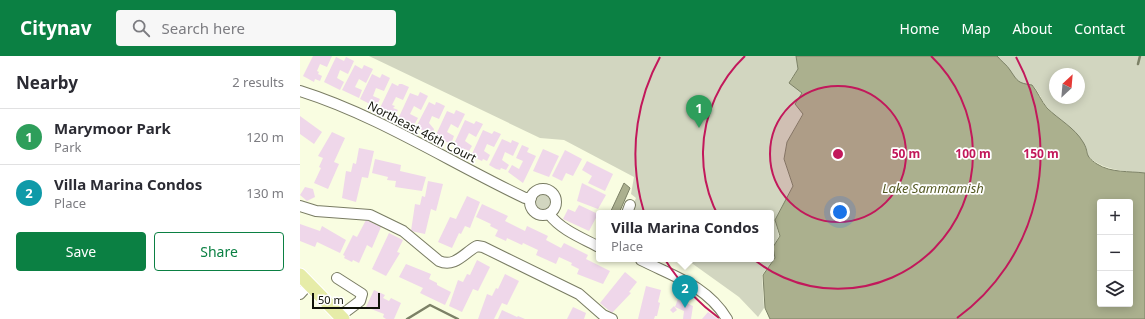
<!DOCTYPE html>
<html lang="en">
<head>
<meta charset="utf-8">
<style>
	:root { --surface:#fff; --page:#f7f7f7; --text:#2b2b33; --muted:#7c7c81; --line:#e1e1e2; --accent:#0b8043 }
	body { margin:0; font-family:"Noto Sans",sans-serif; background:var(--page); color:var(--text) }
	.controls { position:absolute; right:12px; bottom:12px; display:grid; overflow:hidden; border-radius:4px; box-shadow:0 2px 10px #0003 }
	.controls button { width:36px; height:36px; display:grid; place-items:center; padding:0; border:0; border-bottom:1px solid var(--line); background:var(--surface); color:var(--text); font:20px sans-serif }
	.compass { position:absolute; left:749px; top:12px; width:36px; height:36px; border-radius:50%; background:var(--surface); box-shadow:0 2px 10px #0003; rotate:26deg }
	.scale { position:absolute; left:12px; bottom:10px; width:68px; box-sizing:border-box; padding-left:4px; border:2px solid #101208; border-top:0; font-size:11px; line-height:14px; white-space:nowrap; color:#101208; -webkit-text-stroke:3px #fff; paint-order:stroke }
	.you { position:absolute; left:540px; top:156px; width:14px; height:14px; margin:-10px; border:3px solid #fff; border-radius:50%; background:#1a73e8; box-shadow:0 0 0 6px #1a73e833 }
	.badge { display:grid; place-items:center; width:26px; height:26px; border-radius:50%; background:var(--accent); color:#fff; font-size:13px; font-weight:700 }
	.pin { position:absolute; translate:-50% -33px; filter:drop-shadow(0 1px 2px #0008) }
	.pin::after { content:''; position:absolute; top:21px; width:14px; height:12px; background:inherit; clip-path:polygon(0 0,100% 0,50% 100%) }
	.popup { position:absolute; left:296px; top:154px; width:178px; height:52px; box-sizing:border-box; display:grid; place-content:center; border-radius:4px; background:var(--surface); filter:drop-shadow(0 1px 3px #0005); font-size:13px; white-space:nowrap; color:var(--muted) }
	.popup b { font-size:15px; color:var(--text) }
	.popup::after { content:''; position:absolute; left:50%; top:100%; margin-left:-8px; border:8px solid transparent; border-top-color:var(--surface) }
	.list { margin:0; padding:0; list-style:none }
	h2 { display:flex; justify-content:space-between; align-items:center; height:52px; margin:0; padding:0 16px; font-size:17px }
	h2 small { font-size:13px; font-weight:400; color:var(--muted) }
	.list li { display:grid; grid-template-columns:26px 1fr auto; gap:12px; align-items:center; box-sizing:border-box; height:56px; padding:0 16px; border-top:1px solid var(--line) }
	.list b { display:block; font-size:15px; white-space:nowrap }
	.list p { margin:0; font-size:13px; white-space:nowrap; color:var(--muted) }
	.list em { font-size:13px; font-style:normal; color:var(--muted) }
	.actions { display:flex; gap:8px; padding:12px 16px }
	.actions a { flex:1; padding:9px 0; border:1px solid var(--accent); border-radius:4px; text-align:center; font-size:14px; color:var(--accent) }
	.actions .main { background:var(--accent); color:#fff }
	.icon { flex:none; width:22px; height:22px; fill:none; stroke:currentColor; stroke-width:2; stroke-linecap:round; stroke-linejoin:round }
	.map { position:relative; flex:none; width:845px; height:263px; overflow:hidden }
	header { display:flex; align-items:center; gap:24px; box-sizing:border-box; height:56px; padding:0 20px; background:var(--accent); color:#fff }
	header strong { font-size:19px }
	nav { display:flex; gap:22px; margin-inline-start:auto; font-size:14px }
	.search { width:280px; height:36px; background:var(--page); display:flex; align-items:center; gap:10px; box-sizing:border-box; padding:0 14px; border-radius:4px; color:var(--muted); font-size:15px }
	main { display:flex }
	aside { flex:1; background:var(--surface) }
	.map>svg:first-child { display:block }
	.green { fill:#d2d6c0; fill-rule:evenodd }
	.water { fill:#abb08e; stroke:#7c8166; fill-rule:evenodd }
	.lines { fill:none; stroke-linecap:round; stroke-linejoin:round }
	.stream { stroke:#7c8166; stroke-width:2.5 }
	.building { fill:#efd7ea }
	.minor-casing { stroke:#797c63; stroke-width:12 }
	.major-casing { stroke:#fff; stroke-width:15 }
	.minor { stroke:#fff; stroke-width:10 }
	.major { stroke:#e6eca8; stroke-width:13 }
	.ring { fill:none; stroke:#c2185b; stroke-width:2 }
	.labels { text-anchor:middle; stroke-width:3.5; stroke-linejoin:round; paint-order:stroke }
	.street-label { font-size:12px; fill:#101208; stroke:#fff }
	.water-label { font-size:13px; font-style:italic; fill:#555a23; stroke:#fff }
	.centre { fill:#c2185b; stroke:#fff; stroke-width:2 }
	.ring-label { font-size:12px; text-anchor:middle; font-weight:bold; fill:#c2185b; stroke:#fff; stroke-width:3.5; stroke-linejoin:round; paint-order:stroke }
</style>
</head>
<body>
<header>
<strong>Citynav</strong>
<div class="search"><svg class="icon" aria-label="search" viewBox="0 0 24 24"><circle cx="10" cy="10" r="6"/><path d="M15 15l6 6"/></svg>Search here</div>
<nav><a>Home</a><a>Map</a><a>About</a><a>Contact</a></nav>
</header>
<main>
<aside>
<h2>Nearby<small>2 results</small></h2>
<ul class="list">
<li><span class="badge" style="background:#2e9e5b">1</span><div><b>Marymoor Park</b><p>Park</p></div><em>120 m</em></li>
<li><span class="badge" style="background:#0f9aa8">2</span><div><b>Villa Marina Condos</b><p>Place</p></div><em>130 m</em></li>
</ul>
<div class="actions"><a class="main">Save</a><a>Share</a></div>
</aside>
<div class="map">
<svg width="845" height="263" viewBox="0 0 845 263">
	<rect width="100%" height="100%" fill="#f9fde1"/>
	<g class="green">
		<polygon points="69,0 496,0 498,13 490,24 502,37 503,57 487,86 484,103 493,130 475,164 479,180 473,191 475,202 462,219 464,252 458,261 439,241 386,203 471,203 471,157 330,157 336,142 331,138 334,121 264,84 240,82"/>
		<path d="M697,0h148v117c-24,-3 -38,-1 -58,-17 -7,-29 -24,-29 -40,-49 -6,-6 -7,-15 -14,-21 -3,-3 -10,-1 -14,-4 -4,-2 -18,-21 -22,-26zM755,18h24v24h-24z"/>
		<circle cx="243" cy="146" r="7"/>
	</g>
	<g class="water">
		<path d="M496,0h201c4,5 10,9 13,14 8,12 8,13 22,15 6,7 9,16 15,23 11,11 28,20 36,34 7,11 0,13 14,22 14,9 32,7 48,9v146h-375l-5,-11 -2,-33 12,-17 -2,-11 7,-11 -5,-16 18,-34 -9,-27 3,-17 16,-28 -8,-10 7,-11 -13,-10 9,-14zM800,146h30v102h-30z"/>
		<polygon points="324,127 330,132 319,157 310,157"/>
	</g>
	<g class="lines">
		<g class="stream">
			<polyline points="838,8 840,0"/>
			<polyline points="107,263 130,249 158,263"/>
		</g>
	</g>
	<g class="building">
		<polygon points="13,0 32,0 27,11 20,8 17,15 19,16 18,18 22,20 20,25 15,23 14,26 3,20"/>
		<polygon points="36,1 44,5 46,1 54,5 48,18 40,14 37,22 44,26 40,34 24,26"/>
		<polygon points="55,9 62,13 64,9 73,13 66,27 59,23 55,31 62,34 59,42 42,34"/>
		<polygon points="72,18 80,22 82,18 90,22 84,35 76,32 73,40 80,43 76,51 60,43"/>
		<polygon points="92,27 98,30 99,28 102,28 109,31 103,44 96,41 92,49 95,50 93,52 98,54 95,59 91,57 90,59 79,54"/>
		<polygon points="120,36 128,40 121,54 114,50 110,58 118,62 114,69 98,63 110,37 118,40"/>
		<polygon points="129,46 135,49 136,46 139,47 145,50 139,63 132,60 129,67 134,73 133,76 128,75 127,77 116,71"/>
		<polygon points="156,54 165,58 158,72 151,68 147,76 154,80 151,88 135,81 147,55 154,58"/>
		<polygon points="0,60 22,76 14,88 0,78"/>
		<polygon points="165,64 174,68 176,65 183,68 176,81 169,77 165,85 172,90 169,95 165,93 164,95 153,90"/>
		<polygon points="183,74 192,78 194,75 201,78 194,91 187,88 184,95 190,99 187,105 183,103 182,105 171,100"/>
		<polygon points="32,76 45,82 34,106 39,108 28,133 14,127 21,112 19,111 23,102 18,100"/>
		<polygon points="202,83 211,87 212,84 219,87 213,100 205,96 202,104 209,109 206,114 201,112 200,114 196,113 189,109"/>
		<polygon points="222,89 229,92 227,96 236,100 223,127 208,116 212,109 219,113 223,105 216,102"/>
		<polygon points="59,92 74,95 68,122 62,121 56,146 42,142 46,115 51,116 53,107 56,108"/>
		<polygon points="243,93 259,100 249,121 233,115"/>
		<polygon points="265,94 282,103 273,120 266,117 262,125 252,120"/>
		<polygon points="75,103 101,109 100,115 126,121 122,135 95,131 96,125 87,124 88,121 72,117"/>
		<polygon points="287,105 313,118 305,135 288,127 292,120 282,114"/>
		<polygon points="128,125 143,128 136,155 131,153 125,178 111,175 115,148 120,149 122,140 125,141"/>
		<polygon points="282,127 306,139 298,153 277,145"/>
		<polygon points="5,131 13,133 15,141 7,145 0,139"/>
		<polygon points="167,140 180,146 170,172 165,170 161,178 159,177 152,192 138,186 150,161 156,163"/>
		<polygon points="182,148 208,160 205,165 225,175 227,170 248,180 246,184 261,192 264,187 288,199 286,203 310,215 303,228 277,218 279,213 271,209 272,207 259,201 256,208 236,199 238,194 223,187 222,189 207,182 206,185 195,180 198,174 190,170 191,168 176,161"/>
		<polygon points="279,149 298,158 289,175 263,163 268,153 275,156"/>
		<polygon points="66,164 81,171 72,192 67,189 59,207 53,204 52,206 44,202 45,200 43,199 53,179 57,181"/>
		<polygon points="0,168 20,175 22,170 46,184 40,197 17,186 15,191 0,185"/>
		<polygon points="89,177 103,184 97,196 100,197 86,220 72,213"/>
		<polygon points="177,204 190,211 178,235 173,233 162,256 149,250 158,224 163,226 167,218 170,219"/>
		<polygon points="106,208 131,218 129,223 137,227 137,229 151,236 145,249 120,237 123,232 99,221"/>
		<polygon points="325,216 337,226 329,236 331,237 312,257 300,247"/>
		<polygon points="205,218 219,225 207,249 202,247 194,263 178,263 187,238 192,240 196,232 198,233"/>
		<polygon points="346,230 361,234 358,246 360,247 357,260 355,260 354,263 338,263"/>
		<polygon points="74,234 85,239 83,242 89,245 91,242 101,247 94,263 86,263 83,261 84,258 66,251"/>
		<polygon points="378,243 393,250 391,263 383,263 384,255 375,251"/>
		<polygon points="374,250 377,254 373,257 370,254"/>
		<polygon points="273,251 286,257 284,263 267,263"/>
		<polygon points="202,254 217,261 218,260 225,263 198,263"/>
		<polygon points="408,256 418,263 402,263"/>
	</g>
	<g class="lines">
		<defs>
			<g id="minor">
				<path d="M0,35c77,24 151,72 225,107h6"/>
				<circle cx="243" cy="146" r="13"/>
				<path d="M0,150l16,5 54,4 33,16 36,30c16,7 25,-8 38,-15l6,1 96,47 24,21 9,4"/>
				<polyline points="327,157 330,149"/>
				<path d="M249,158c12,16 33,24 50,33"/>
				<path d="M341,204c34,17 66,26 86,59"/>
				<polyline points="37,222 62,238 60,245 40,260"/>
				<polyline points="0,238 9,228"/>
			</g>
			<polyline id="major" points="0,219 43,263"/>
		</defs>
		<use href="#minor" class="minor-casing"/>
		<use href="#major" class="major-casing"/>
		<use href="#minor" class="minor"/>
		<use href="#major" class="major"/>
	</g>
	<circle cx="538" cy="98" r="68" fill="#c2185b" fill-opacity=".12"/>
	<g class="ring">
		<circle cx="538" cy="98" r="68"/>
		<path d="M631 0A135 135 0 1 1 445 0"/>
		<path d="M419 262A203 203 0 0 1 360 1M716 1A203 203 0 0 1 657 262"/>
	</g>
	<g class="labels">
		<g class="street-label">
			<text transform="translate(122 76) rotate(27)" y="4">Northeast 46th Court</text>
		</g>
		<g class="water-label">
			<text x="633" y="137">Lake Sammamish</text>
		</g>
	</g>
	<circle cx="538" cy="98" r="6" class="centre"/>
	<g class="ring-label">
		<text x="606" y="102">50 m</text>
		<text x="673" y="102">100 m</text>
		<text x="741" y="102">150 m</text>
	</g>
</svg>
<div class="controls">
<button>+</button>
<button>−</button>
<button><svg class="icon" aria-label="layers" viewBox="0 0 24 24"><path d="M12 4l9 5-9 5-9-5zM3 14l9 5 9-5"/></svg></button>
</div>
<svg class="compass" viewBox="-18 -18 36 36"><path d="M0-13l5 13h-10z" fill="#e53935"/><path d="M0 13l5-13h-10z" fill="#7c7c81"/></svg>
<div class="scale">50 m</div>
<div class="you"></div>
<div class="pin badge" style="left:399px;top:72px;background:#2e9e5b">1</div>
<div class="pin badge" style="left:385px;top:252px;background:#0f9aa8">2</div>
<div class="popup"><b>Villa Marina Condos</b>Place</div>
</div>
</main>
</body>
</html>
